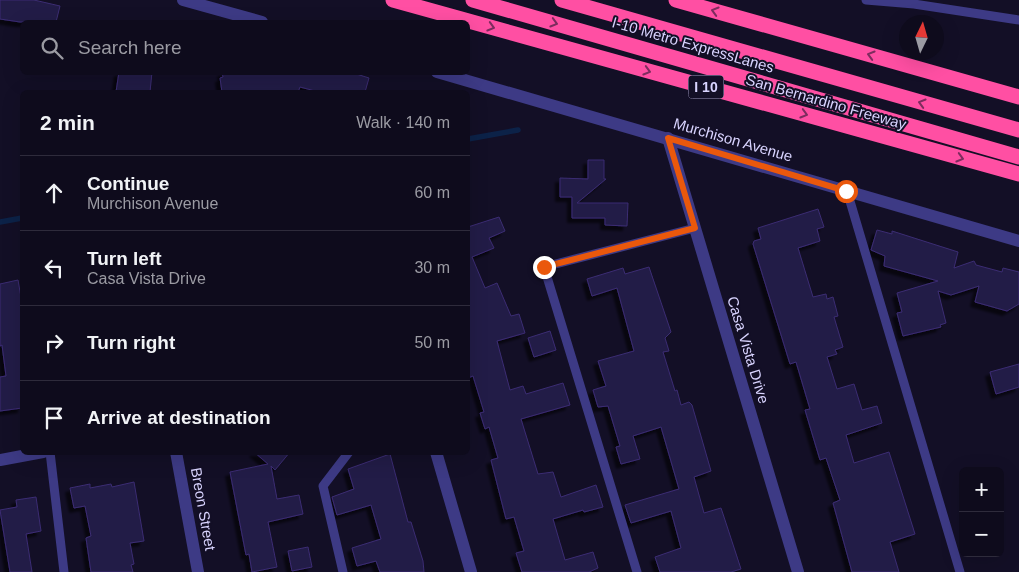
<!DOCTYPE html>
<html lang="en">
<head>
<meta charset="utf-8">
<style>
	:root { --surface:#0e0b1c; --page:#1c1929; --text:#f1f3f6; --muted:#9b9ba3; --line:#2e2b3b }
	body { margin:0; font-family:Helvetica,sans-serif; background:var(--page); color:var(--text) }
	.controls { position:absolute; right:15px; bottom:15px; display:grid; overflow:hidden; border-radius:8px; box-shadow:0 5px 20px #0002 }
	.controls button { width:45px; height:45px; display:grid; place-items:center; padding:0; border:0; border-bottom:1px solid var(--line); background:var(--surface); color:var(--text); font:25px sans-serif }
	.compass { position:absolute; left:899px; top:15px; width:45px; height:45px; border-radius:50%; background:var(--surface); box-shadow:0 5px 20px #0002; rotate:5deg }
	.stop { position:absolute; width:15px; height:15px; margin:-11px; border:4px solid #ea580c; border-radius:50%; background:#fff }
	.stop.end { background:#ea580c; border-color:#fff; box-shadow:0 1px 5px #0008 }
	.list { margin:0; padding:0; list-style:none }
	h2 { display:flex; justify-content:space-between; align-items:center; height:65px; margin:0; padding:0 20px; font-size:21px }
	h2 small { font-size:16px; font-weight:400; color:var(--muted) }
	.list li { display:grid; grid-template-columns:32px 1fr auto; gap:15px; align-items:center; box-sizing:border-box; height:75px; padding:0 20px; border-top:1px solid var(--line) }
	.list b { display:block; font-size:19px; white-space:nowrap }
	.list p { margin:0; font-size:16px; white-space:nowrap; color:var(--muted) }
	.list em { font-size:16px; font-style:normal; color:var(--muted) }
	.icon { flex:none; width:28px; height:28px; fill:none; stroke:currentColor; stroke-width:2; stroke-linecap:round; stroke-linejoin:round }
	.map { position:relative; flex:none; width:1019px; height:572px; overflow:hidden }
	.search { position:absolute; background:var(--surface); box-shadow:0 5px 20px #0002; left:20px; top:20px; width:450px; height:55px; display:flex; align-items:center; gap:12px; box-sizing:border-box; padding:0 18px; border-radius:8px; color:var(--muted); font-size:19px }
	.panel { position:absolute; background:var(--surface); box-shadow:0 5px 20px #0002; left:20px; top:90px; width:450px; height:365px; border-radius:8px }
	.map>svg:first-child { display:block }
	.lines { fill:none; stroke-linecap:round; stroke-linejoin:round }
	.stream { stroke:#0c2248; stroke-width:5.5 }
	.building { fill:#241b47; stroke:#3b2d73; filter:url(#shadow) }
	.service { stroke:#3d3a85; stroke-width:9 }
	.minor { stroke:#3d3a85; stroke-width:12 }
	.motorway { stroke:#ff4fa3; stroke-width:15 }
	.oneway { stroke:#7d2c5e }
	.route { stroke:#ea580c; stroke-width:6 }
	.labels { text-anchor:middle; stroke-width:4; stroke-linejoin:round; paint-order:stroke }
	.shield { fill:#130f26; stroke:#9e99be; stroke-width:1 }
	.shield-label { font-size:14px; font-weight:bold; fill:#d9d4ff }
	.street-label { font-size:15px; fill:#d9d4ff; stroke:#130f26 }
</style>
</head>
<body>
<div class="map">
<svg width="1019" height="572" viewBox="0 0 1019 572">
	<defs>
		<filter id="shadow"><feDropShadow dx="-4.5" dy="4.5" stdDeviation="1" flood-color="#0009"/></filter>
	</defs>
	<rect width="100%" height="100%" fill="#130f26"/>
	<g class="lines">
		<g class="stream">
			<polyline points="468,139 518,130"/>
			<polyline points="0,222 22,218"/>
		</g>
	</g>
	<g class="building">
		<polygon points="0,0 34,0 60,6 56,22 20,22 0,19"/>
		<polygon points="119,72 152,72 150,92 116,92"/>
		<polygon points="222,72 350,72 369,78 365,92 319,92 300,87 298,92 222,92 220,78 223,77"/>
		<polygon points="588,160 604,160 604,179 606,179 577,203 628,203 627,226 605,225 605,218 572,218 572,197 560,197 560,178 588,179"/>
		<polygon points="818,209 824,227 817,229 820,241 798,248 813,297 826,294 827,299 833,297 838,316 834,317 843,347 835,350 837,354 827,357 837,389 854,384 862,410 877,406 882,423 846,435 854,463 889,452 915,534 890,542 899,572 852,572 833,503 840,500 826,458 820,460 805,410 810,409 796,362 790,364 753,244 754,241 761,239 758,228"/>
		<polygon points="499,217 505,231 489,238 494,248 472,257 485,288 497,283 511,316 519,314 525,333 497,341 510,390 523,386 526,394 563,383 570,405 521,419 538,474 553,472 561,497 596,485 603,507 584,512 583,510 553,519 565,560 593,552 598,568 589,572 522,572 516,553 524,551 514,517 506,519 491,460 498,458 489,427 485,429 480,413 484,412 473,376 468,378 468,227"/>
		<polygon points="877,230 892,234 892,231 958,252 954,268 974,261 976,265 1002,272 1003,268 1019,272 1019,304 1007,311 975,302 979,286 951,295 938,291 946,323 940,325 941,327 903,336 897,313 902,312 897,293 938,281 884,266 885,256 871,250"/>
		<polygon points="649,267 671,332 665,338 669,351 663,352 675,391 677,390 681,405 689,402 692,405 711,471 694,477 704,513 721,508 724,517 741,569 731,572 660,572 655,557 681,548 671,511 631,523 625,505 679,489 661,427 633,436 640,459 621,464 616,447 620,446 608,406 598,407 593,390 606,386 598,361 634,351 617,288 592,296 587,279 623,268 625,274"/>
		<polygon points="18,280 22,303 22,408 0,411 0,377 6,376 2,345 0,346 0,284"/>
		<polygon points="550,331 556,350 534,357 528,338"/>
		<polygon points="1019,364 1019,387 996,394 990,372"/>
		<polygon points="254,452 290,452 275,470 271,466 277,499 299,495 303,514 268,522 277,567 252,572 249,554 246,555 230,472 268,464"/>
		<polygon points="390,454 408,522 411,522 423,561 424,572 380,572 376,561 357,566 352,548 381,539 371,505 337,515 332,497 354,489 348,469"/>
		<polygon points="134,482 144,541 130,543 134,564 131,565 133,572 91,572 86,538 91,536 85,506 74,508 70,488 90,484 90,488 111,484 112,487"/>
		<polygon points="36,497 41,531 26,534 32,572 10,572 0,510 17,507 16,500"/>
		<polygon points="308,547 312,567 292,571 288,551"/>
	</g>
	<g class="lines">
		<g class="service">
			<polyline points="866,0 914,4 1019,20"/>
			<polyline points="847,191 960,572"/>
			<polyline points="50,452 64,572"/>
			<polyline points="343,572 323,486 349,452"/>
			<polyline points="637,572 544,267 695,228"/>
		</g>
		<g class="minor">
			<polyline points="183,0 262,22"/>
			<polyline points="437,72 1019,241"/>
			<polyline points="668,138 798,572"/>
			<polyline points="176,452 198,572"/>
			<polyline points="436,452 471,572"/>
			<polyline points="0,460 43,452"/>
		</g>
		<g class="motorway">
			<polyline points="393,0 1019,174"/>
			<polyline points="473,0 1019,157"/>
			<polyline points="562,0 1019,130"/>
			<polyline points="676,0 1019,97"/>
		</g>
	</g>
	<defs><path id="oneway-chevron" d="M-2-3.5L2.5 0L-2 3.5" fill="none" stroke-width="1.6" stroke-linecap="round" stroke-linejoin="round" transform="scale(1.25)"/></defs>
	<g class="oneway">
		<use href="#oneway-chevron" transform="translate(715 11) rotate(-164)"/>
		<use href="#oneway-chevron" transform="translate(554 23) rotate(16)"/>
		<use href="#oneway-chevron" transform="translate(491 27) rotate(16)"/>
		<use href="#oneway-chevron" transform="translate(871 55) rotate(-164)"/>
		<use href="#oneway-chevron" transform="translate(647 71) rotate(16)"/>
		<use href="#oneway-chevron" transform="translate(922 103) rotate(-164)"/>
		<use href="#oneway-chevron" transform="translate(804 114) rotate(16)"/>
		<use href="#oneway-chevron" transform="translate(960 158) rotate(16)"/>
	</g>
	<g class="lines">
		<polyline class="route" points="544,267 695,228 668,138 846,191"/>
	</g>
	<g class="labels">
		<rect class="shield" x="688.5" y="75.5" width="35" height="23" rx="4"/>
		<g class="shield-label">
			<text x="706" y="92">I 10</text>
		</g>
		<g class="street-label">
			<text transform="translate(693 45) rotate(16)" y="5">I-10 Metro ExpressLanes</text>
			<text transform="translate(826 102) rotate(16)" y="5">San Bernardino Freeway</text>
			<text transform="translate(733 140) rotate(16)" y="5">Murchison Avenue</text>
			<text transform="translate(748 350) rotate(73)" y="5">Casa Vista Drive</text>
			<text transform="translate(203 509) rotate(80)" y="5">Breon Street</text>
		</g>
	</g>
</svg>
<div class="controls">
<button>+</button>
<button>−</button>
</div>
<svg class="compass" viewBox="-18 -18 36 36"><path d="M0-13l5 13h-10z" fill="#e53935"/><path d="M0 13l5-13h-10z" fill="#9b9ba3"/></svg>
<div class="stop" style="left:846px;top:191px"></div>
<div class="stop end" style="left:544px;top:267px"></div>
<div class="search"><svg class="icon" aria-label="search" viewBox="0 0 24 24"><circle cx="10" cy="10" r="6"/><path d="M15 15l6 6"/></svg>Search here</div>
<section class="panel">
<h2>2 min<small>Walk · 140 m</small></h2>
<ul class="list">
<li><svg class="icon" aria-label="ahead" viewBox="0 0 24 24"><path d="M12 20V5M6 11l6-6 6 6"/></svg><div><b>Continue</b><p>Murchison Avenue</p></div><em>60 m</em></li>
<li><svg class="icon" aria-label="left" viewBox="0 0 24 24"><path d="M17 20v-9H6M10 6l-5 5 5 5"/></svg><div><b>Turn left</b><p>Casa Vista Drive</p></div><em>30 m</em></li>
<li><svg class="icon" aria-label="right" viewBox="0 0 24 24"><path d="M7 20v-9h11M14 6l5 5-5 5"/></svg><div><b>Turn right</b></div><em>50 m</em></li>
<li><svg class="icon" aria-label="arrive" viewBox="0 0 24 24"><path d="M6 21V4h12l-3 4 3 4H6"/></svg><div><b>Arrive at destination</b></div></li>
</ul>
</section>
</div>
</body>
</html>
